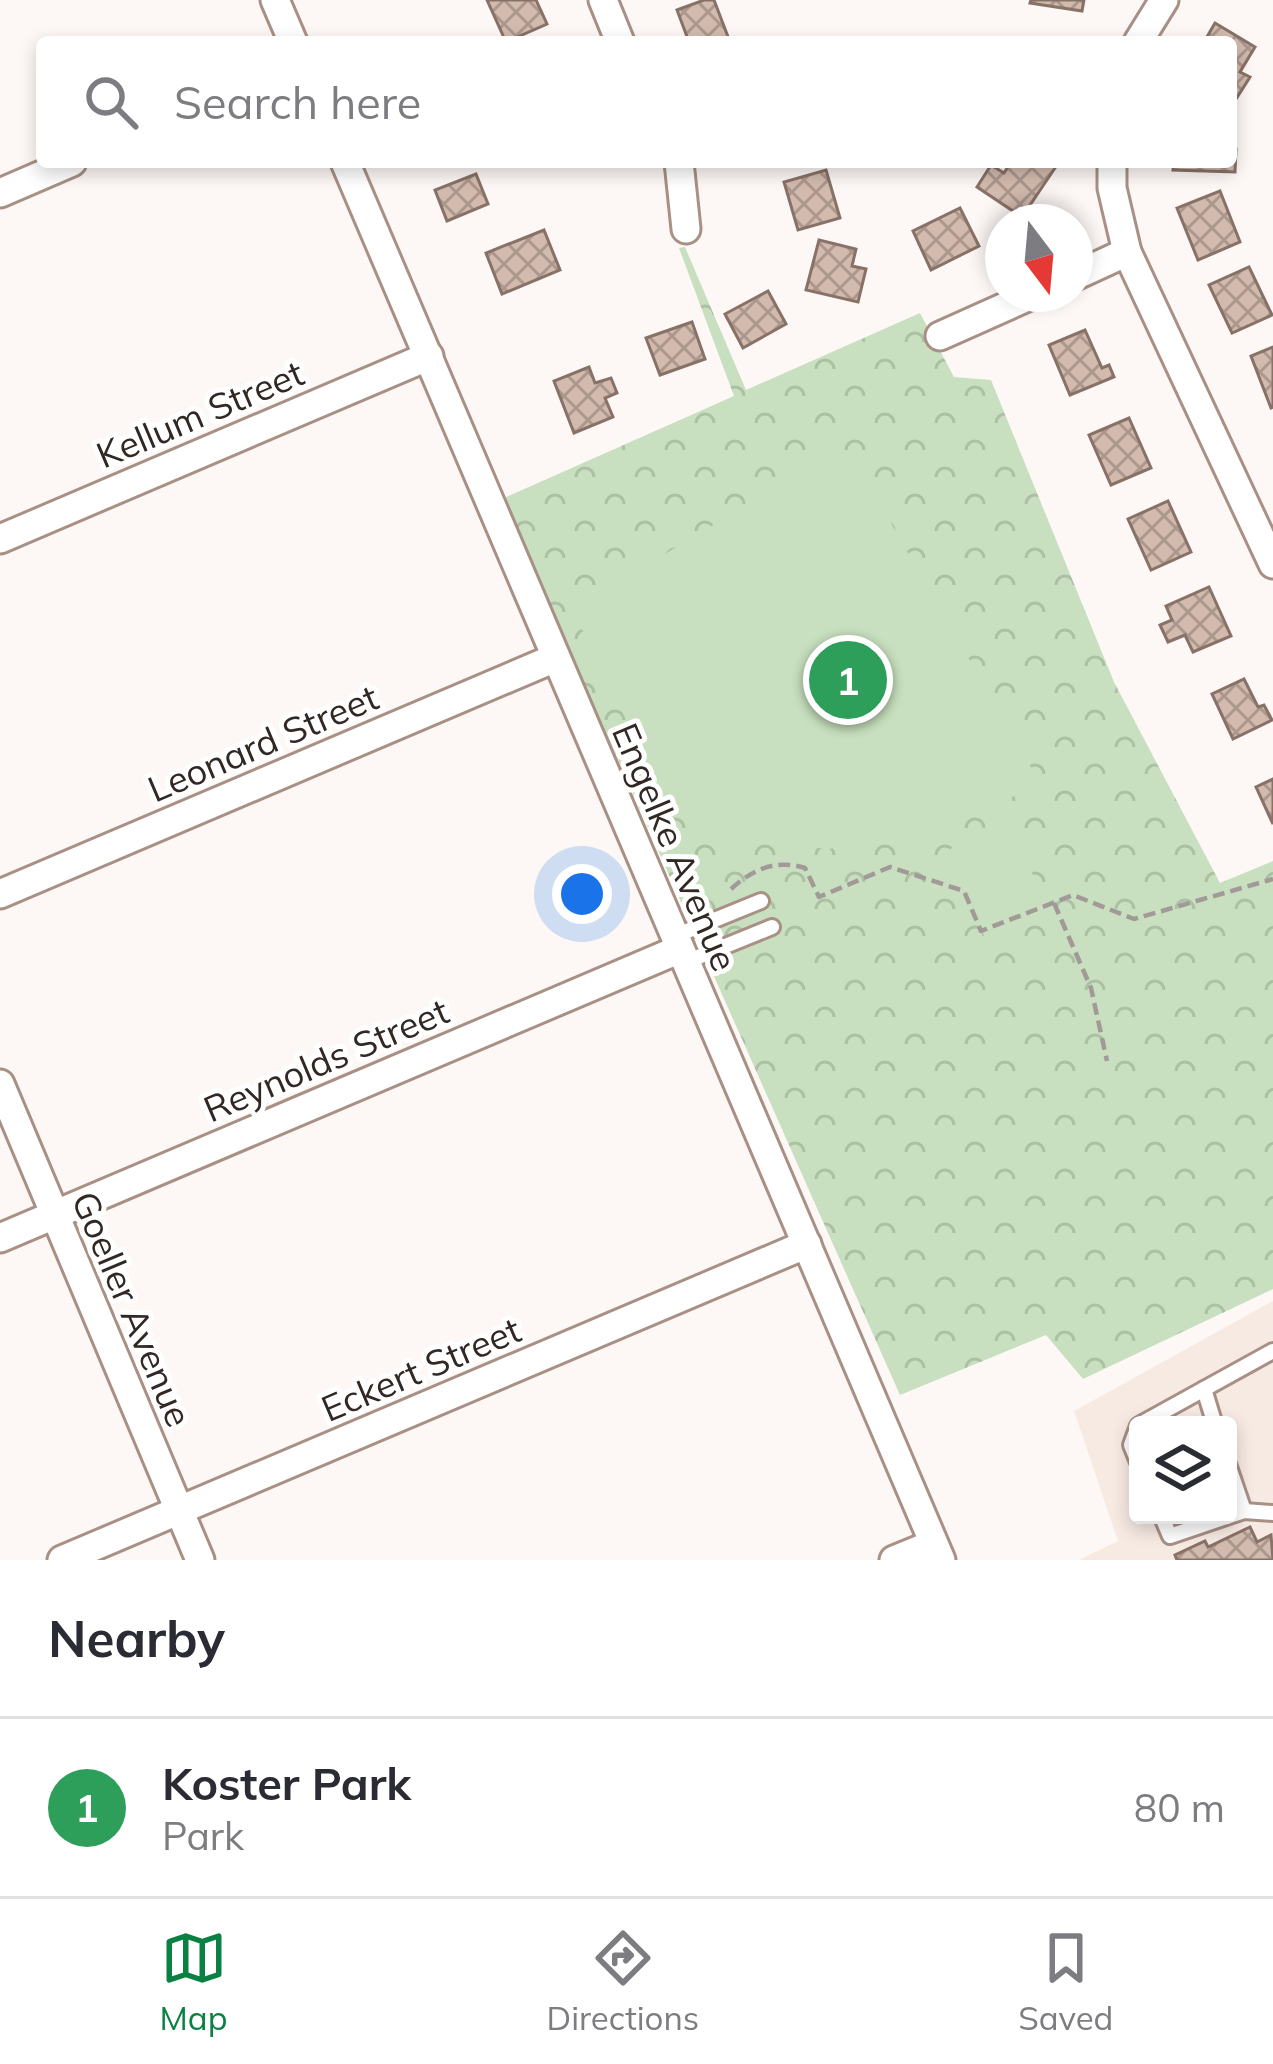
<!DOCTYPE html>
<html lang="en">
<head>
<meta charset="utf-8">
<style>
	:root { --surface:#fff; --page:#f7f7f7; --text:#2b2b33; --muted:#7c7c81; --line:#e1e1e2; --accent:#0b8043 }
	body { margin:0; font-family:Mulish,sans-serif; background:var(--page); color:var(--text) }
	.controls { position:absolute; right:36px; bottom:36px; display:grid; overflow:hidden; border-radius:12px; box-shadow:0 6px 18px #0003 }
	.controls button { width:108px; height:108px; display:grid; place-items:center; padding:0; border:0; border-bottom:3px solid var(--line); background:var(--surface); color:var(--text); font:60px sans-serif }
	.compass { position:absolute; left:985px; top:204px; width:108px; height:108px; border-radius:50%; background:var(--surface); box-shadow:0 6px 18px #0003; rotate:164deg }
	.you { position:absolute; left:582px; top:894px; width:42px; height:42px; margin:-30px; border:9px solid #fff; border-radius:50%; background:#1a73e8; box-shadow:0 0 0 18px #1a73e833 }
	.badge { display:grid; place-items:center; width:78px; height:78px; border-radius:50%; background:var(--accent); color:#fff; font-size:39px; font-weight:700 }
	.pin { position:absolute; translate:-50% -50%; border:6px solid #fff; box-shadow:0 3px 12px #0006 }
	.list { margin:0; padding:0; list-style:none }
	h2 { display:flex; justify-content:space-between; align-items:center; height:156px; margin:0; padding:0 48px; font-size:51px }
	h2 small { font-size:39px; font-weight:400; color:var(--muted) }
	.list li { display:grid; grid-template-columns:78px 1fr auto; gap:36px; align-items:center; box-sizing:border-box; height:180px; padding:0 48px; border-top:3px solid var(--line) }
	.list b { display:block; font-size:45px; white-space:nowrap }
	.list p { margin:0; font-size:39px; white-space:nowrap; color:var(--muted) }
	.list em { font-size:39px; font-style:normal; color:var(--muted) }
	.icon { flex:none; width:66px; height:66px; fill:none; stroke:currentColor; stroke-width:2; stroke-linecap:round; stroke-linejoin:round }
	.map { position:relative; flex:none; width:1273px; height:1560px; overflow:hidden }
	.search { position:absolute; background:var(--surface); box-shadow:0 6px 18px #0003; left:36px; right:36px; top:36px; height:132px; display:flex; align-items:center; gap:30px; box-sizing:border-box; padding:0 42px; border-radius:12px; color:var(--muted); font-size:45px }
	.sheet { height:336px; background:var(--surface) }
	nav { display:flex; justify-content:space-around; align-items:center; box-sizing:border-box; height:168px; border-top:3px solid var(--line); background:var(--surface); font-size:33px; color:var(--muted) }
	nav a { display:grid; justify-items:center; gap:6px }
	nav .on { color:var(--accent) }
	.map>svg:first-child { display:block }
	.built { fill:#f7eae3; fill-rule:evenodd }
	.forest { fill:url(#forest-crowns) }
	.garden { fill:#c8e0bf }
	.building { fill:url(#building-cross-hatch); stroke:#887166; stroke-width:3 }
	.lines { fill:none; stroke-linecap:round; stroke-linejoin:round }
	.service-casing { stroke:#a89085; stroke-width:20 }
	.minor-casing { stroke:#a89085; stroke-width:33 }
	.path { stroke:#a19a96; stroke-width:4.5; stroke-dasharray:12 6; stroke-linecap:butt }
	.service { stroke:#fff; stroke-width:14 }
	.minor { stroke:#fff; stroke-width:27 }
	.labels { text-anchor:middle; stroke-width:10; stroke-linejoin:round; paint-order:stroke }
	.street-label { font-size:36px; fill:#312823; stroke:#fff }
</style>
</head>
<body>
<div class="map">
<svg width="1273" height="1560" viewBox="0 0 1273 1560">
	<defs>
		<pattern id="forest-crowns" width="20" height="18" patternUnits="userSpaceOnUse" patternTransform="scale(3)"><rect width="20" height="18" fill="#c8e0bf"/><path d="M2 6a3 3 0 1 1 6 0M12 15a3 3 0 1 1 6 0" fill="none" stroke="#acc0a4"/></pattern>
		<pattern id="building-cross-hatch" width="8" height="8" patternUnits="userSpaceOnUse" patternTransform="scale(3)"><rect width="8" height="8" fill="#d3baae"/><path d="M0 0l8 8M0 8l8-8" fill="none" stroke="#ac978d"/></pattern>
	</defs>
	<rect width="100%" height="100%" fill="#fdf8f5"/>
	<path class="built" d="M1273,1301v259h-194l39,-19 -44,-130zM1138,1425h90v90h-90z"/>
	<polygon class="forest" points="685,247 746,390 920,313 954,377 991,380 1114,682 1220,883 1273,861 1273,1289 1083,1379 1046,1335 900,1395 502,499 734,396 679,248"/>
	<g class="garden">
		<polygon points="823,460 860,469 1040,783 959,824 911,839 827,849 743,839 668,806 572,609"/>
		<polygon points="1013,824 1048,913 985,938 950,849"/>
	</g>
	<g class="building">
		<polygon points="487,0 536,0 547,24 506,42"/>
		<polygon points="704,0 714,0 730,42 689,42 677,10"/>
		<polygon points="1031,0 1084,0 1082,11 1030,3"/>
		<polygon points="1215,23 1255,47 1240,72 1250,77 1236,99 1231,95 1231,42 1204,42"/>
		<polygon points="1231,149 1236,149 1235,172 1173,170 1174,162 1231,162"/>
		<polygon points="1011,162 1059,162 1022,217 977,187 991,165 1004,173"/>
		<polygon points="826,170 840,218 798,230 784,182"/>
		<polygon points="476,174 488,204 447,221 435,190"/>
		<polygon points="1220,191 1240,242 1198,260 1177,208"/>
		<polygon points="960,208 979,246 931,270 913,231"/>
		<polygon points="544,230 560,270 502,294 486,253"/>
		<polygon points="819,240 856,249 852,266 866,269 858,302 806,290"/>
		<polygon points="1249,267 1272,315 1232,333 1209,285"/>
		<polygon points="768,291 786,324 743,348 725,314"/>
		<polygon points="692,322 705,359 660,375 646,338"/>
		<polygon points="1085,330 1102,368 1109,365 1114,377 1070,395 1049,345"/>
		<polygon points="1273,347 1273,407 1271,408 1251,356"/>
		<polygon points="589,367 595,383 611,378 617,393 605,398 613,417 574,433 554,381"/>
		<polygon points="1129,418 1151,468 1111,485 1089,435"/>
		<polygon points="1168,501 1191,552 1151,570 1128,519"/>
		<polygon points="1209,587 1231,636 1193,652 1185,635 1168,642 1160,625 1172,620 1166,606"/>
		<polygon points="1244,679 1258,707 1264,705 1272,720 1233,739 1212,694"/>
		<polygon points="1273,779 1273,824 1256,787"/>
		<polygon points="1250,1527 1257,1542 1271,1535 1273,1560 1177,1560 1175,1555 1205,1541 1208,1547"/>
	</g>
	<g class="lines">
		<defs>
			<g id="service">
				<polyline points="675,936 761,901"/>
				<polyline points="686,962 772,927"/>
				<polyline points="1204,1389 1215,1425"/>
				<polyline points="1139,1425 1273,1351"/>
				<polyline points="1138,1426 1131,1445 1138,1462"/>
				<polyline points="1228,1464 1244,1511"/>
				<polyline points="1161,1515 1170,1536 1244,1511 1273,1513"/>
			</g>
			<g id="minor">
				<polyline points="275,0 293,42"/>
				<polyline points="603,0 620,42"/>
				<polyline points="1138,42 1164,0"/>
				<polyline points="345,162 941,1560"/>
				<polyline points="679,162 686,229"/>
				<polyline points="1112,162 1112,188 1127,252 1273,564"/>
				<polyline points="0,193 72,162"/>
				<polyline points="1075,276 1127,252"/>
				<polyline points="940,336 1034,294"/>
				<polyline points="0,539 429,356"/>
				<polyline points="0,894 555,658"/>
				<polyline points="0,1084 200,1560"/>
				<polyline points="0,1238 680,949"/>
				<polyline points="62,1560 807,1244"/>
				<polyline points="894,1560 933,1544"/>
			</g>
		</defs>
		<use href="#service" class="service-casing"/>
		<use href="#minor" class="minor-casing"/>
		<g class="path">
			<path d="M731,889c22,-20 45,-30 74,-21l14,29 71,-30 74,24 17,40 92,-36 61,24 139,-40"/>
			<polyline points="1054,903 1091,988 1107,1061"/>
		</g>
		<use href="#service" class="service"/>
		<use href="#minor" class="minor"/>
	</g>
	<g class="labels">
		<g class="street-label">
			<text transform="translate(200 414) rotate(-23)" y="13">Kellum Street</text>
			<text transform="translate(263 743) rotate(-23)" y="13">Leonard Street</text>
			<text transform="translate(675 847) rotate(67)" y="13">Engelke Avenue</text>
			<text transform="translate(326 1060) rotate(-23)" y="13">Reynolds Street</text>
			<text transform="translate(132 1309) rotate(67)" y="13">Goeller Avenue</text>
			<text transform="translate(421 1369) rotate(-23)" y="13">Eckert Street</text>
		</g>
	</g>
</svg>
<div class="controls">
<button><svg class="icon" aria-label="layers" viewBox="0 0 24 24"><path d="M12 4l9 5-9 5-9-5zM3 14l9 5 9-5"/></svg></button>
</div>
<svg class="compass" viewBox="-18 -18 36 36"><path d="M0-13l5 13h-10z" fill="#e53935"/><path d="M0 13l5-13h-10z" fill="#7c7c81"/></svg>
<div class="you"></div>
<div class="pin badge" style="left:848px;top:680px;background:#2e9e5b">1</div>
<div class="search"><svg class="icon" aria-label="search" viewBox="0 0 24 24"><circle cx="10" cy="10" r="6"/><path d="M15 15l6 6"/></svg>Search here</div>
</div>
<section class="sheet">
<h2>Nearby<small></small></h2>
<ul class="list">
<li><span class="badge" style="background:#2e9e5b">1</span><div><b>Koster Park</b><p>Park</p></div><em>80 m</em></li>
</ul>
</section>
<nav>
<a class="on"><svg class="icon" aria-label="map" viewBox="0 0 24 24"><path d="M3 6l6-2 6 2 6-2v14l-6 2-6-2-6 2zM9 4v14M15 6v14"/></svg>Map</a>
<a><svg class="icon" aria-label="directions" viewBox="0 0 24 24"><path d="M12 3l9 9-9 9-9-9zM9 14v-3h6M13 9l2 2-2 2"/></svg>Directions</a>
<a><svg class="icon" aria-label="saved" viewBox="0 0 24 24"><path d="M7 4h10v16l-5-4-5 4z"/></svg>Saved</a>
</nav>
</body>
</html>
